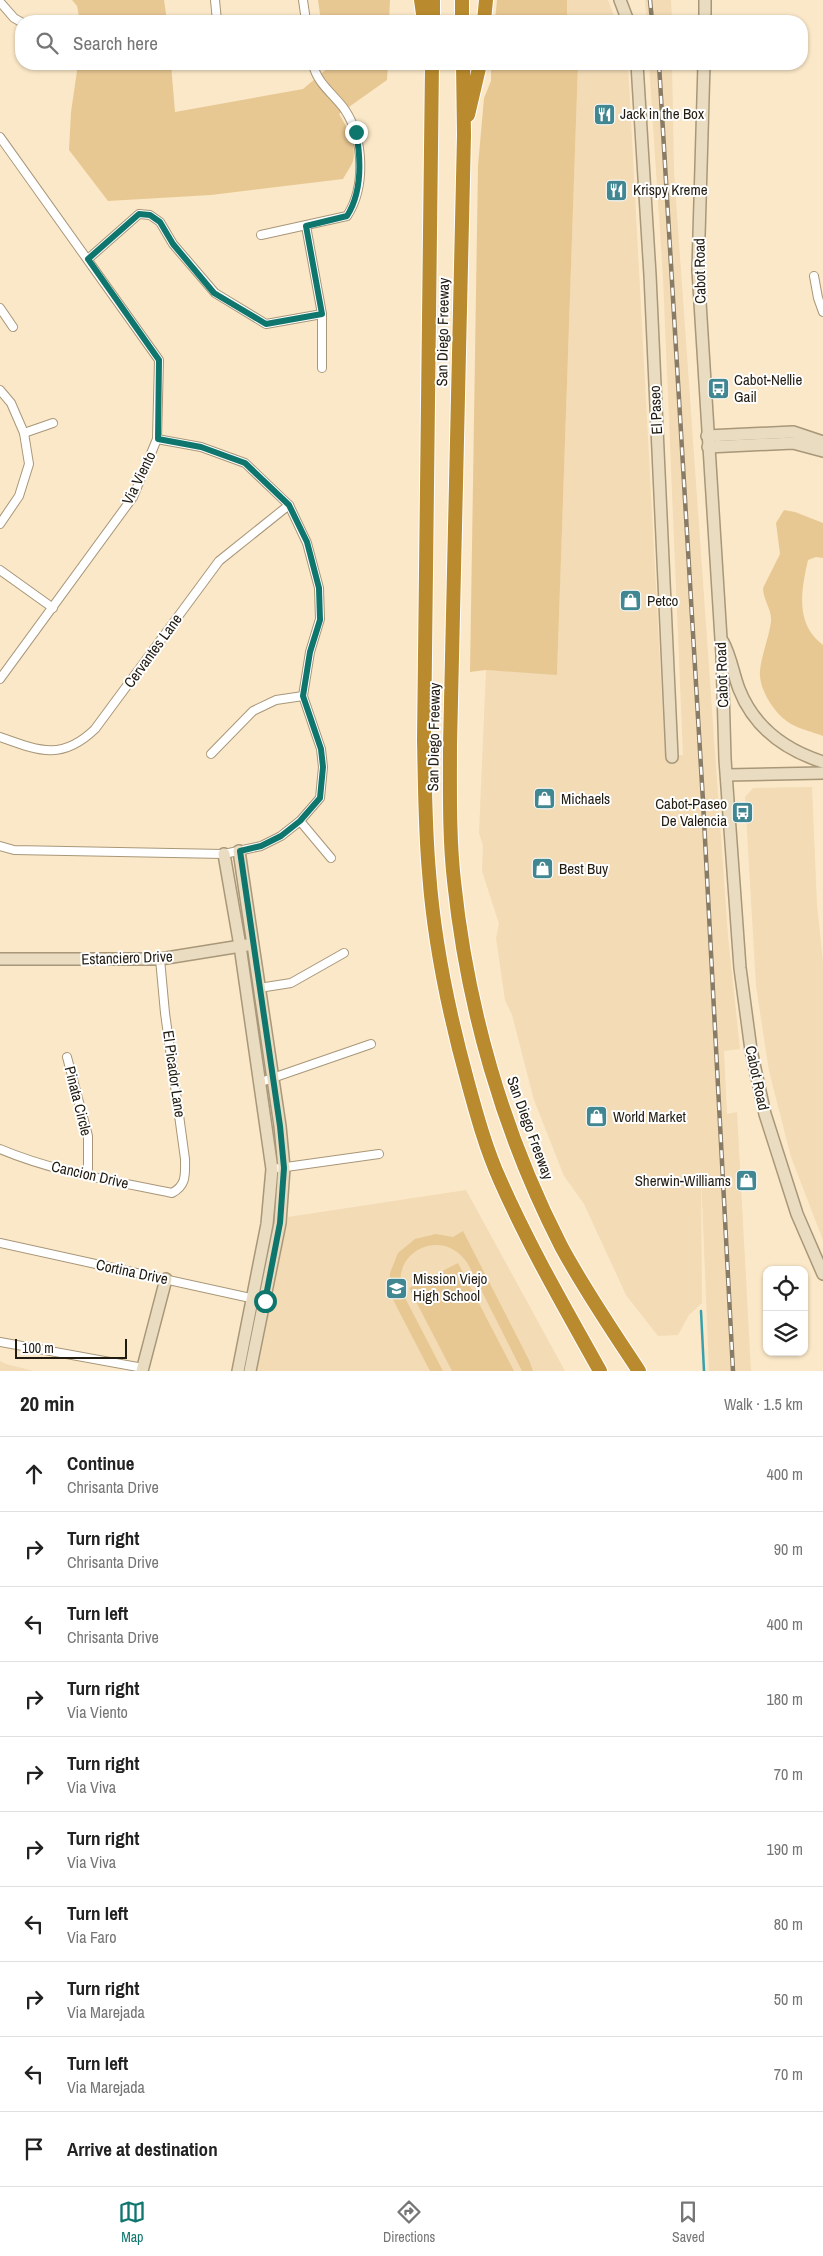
<!DOCTYPE html>
<html lang="en">
<head>
<meta charset="utf-8">
<style>
	:root { --surface:#fff; --page:#f6f6f6; --text:#222; --muted:#767676; --line:#e0e0e0; --accent:#0f766e }
	body { margin:0; font-family:"Archivo Narrow",sans-serif; background:var(--page); color:var(--text) }
	.controls { position:absolute; right:15px; bottom:15px; display:grid; overflow:hidden; border-radius:10px; box-shadow:0 1px 4px #0004 }
	.controls button { width:45px; height:45px; display:grid; place-items:center; padding:0; border:0; border-bottom:1px solid var(--line); background:var(--surface); color:var(--text); font:25px sans-serif }
	.scale { position:absolute; left:15px; bottom:12px; width:112px; box-sizing:border-box; padding-left:5px; border:2px solid #221b10; border-top:0; font-size:14px; line-height:18px; white-space:nowrap; color:#221b10; -webkit-text-stroke:4px #fff; paint-order:stroke }
	.stop { position:absolute; width:15px; height:15px; margin:-11px; border:4px solid #0f766e; border-radius:50%; background:#fff }
	.stop.end { background:#0f766e; border-color:#fff; box-shadow:0 1px 5px #0008 }
	.list { margin:0; padding:0; list-style:none }
	h2 { display:flex; justify-content:space-between; align-items:center; height:65px; margin:0; padding:0 20px; font-size:21px }
	h2 small { font-size:16px; font-weight:400; color:var(--muted) }
	.list li { display:grid; grid-template-columns:32px 1fr auto; gap:15px; align-items:center; box-sizing:border-box; height:75px; padding:0 20px; border-top:1px solid var(--line) }
	.list b { display:block; font-size:19px; white-space:nowrap }
	.list p { margin:0; font-size:16px; white-space:nowrap; color:var(--muted) }
	.list em { font-size:16px; font-style:normal; color:var(--muted) }
	.icon { flex:none; width:28px; height:28px; fill:none; stroke:currentColor; stroke-width:2; stroke-linecap:round; stroke-linejoin:round }
	.map { position:relative; flex:none; width:823px; height:1371px; overflow:hidden }
	.search { position:absolute; background:var(--surface); box-shadow:0 1px 4px #0004; left:15px; right:15px; top:15px; height:55px; display:flex; align-items:center; gap:12px; box-sizing:border-box; padding:0 18px; border-radius:20px; color:var(--muted); font-size:19px }
	.sheet { height:815px; background:var(--surface) }
	nav { display:flex; justify-content:space-around; align-items:center; box-sizing:border-box; height:70px; border-top:1px solid var(--line); background:var(--surface); font-size:14px; color:var(--muted) }
	nav a { display:grid; justify-items:center; gap:2px }
	nav .on { color:var(--accent) }
	.map>svg:first-child { display:block }
	.built { fill:#f2dbb5 }
	.green { fill:#e8c892 }
	.lines { fill:none; stroke-linecap:round; stroke-linejoin:round }
	.stream { stroke:#39a0ab; stroke-width:2.5 }
	.street-casing { stroke:#a89779; stroke-width:10 }
	.secondary-casing { stroke:#a89779; stroke-width:14 }
	.highway-casing { stroke:#fff; stroke-width:16 }
	.street { stroke:#fff; stroke-width:8 }
	.secondary { stroke:#eadcc0; stroke-width:11 }
	.highway { stroke:#ba8b2e; stroke-width:14 }
	.rail-casing { stroke:#897c67; stroke-width:4.5 }
	.rail { stroke:#fff; stroke-width:2.5; stroke-dasharray:8; stroke-linecap:butt }
	.route { stroke:#0f766e; stroke-width:6 }
	.labels { text-anchor:middle; stroke-width:4; stroke-linejoin:round; paint-order:stroke }
	.poi-label { font-size:15px; fill:#221b10; stroke:#fff; text-anchor:start }
	.street-label { font-size:15px; fill:#221b10; stroke:#fff }
</style>
</head>
<body>
<div class="map">
<svg width="823" height="1371" viewBox="0 0 823 1371">
	<rect width="100%" height="100%" fill="#fbe8c8"/>
	<g class="built">
		<polygon points="567,0 608,0 616,21 567,21"/>
		<polygon points="645,0 671,0 672,21 647,21"/>
		<polygon points="578,64 628,64 665,756 683,755 663,277 649,64 672,64 674,172 728,936 740,1049 724,1051 727,1114 737,1112 751,1371 709,1371 701,1174 702,1303 689,1315 678,1335 658,1336 626,1295 584,1204 564,1176 534,1100 512,1015 505,1000 496,938 499,924 482,871 483,846 479,833 486,670 557,674"/>
		<polygon points="812,787 817,905 823,962 823,1240 791,1157 769,1071 756,986 745,797 753,788"/>
		<polygon points="466,1190 565,1371 257,1371 288,1217"/>
		<polygon points="0,1361 6,1364 34,1371 0,1371"/>
	</g>
	<g class="green">
		<polygon points="72,0 164,0 167,21 80,21 77,6"/>
		<polygon points="318,0 390,0 389,21 321,21"/>
		<polygon points="497,0 567,0 567,21 495,21"/>
		<path d="M78,64h93l4,48 128,-23 25,-21v-4h60l-1,16 -48,34c8,13 18,31 14,47 -2,6 -7,12 -10,18l-132,16 -103,6 -39,-51 2,-38z"/>
		<polygon points="491,64 578,64 557,675 486,670 470,672 478,166 484,98 491,81"/>
		<path d="M784,510l11,2 28,11v35l-7,-1 -8,3c-7,31 -13,64 15,85v91c-10,-4 -23,-7 -32,-12 -16,-9 -33,-35 -31,-54 2,-17 9,-32 11,-49 1,-12 -8,-21 -8,-33l17,-34 -4,-31z"/>
		<path d="M463,1231l66,129 4,11h-11l-54,-107c-25,-40 -82,-11 -64,32l39,75h-13l-41,-79 1,-19 8,-20 17,-14 21,-5 17,3z"/>
		<polygon points="458,1263 514,1371 452,1371 409,1288"/>
	</g>
	<g class="lines">
		<polyline class="stream" points="701,1311 704,1371"/>
		<defs>
			<g id="street">
				<polyline points="215,0 217,21"/>
				<polyline points="303,0 306,21"/>
				<polyline points="0,2 14,18 21,22"/>
				<polyline points="0,137 159,360 157,439 133,497 0,679"/>
				<polyline points="306,226 322,314 322,368"/>
				<path d="M261,235l86,-19c19,-29 17,-77 -2,-106 -11,-16 -28,-26 -32,-46"/>
				<polyline points="88,259 139,214 150,215 160,222 173,244 215,293 266,324 322,314"/>
				<polyline points="814,276 818,298 823,312"/>
				<polyline points="0,308 13,327"/>
				<polyline points="0,390 11,403 24,433 29,464 19,496 0,524"/>
				<polyline points="24,433 53,423"/>
				<polyline points="0,570 53,608"/>
				<path d="M0,737c39,14 62,24 95,-8l124,-168 70,-56"/>
				<polyline points="211,754 253,711 276,700 303,696"/>
				<polyline points="300,821 331,858"/>
				<polyline points="0,846 14,850 224,854 261,846 281,836 300,821 320,798 323,767 321,749 303,696 310,652 320,619 319,588 307,543 289,505 245,463 201,447 157,439"/>
				<polyline points="259,988 291,983 344,953"/>
				<polyline points="67,1057 88,1136 88,1176"/>
				<polyline points="261,1082 371,1044"/>
				<path d="M0,1149c54,23 115,32 172,44 15,-8 13,-19 13,-34l-20,-146 -5,-54"/>
				<polyline points="279,1168 379,1154"/>
				<polyline points="0,1243 255,1299"/>
				<polyline points="0,1342 143,1368"/>
			</g>
			<g id="secondary">
				<polyline points="620,0 628,21"/>
				<polyline points="705,21 705,0"/>
				<polyline points="637,64 650,275 672,757"/>
				<polyline points="704,64 698,270 722,655 725,759 740,968 751,1050 765,1114 797,1214 823,1274"/>
				<polyline points="707,436 793,432 823,442"/>
				<polyline points="708,447 793,443 823,451"/>
				<path d="M723,642c8,15 10,31 16,47 15,38 46,61 84,73"/>
				<polyline points="727,775 823,773"/>
				<polyline points="239,851 280,1126 284,1168 280,1223 250,1371"/>
				<polyline points="224,854 240,946 272,1169 267,1224 238,1371"/>
				<polyline points="0,959 160,959 247,945"/>
				<polyline points="142,1371 166,1279"/>
			</g>
			<g id="highway">
				<polyline points="421,0 424,21"/>
				<polyline points="462,0 462,21"/>
				<polyline points="433,21 433,0"/>
				<polyline points="484,21 486,0"/>
				<path d="M432,64l-8,676c1,44 1,88 5,132 5,71 20,142 39,211 9,33 18,66 32,97 29,66 65,128 100,191"/>
				<path d="M463,64l1,71 -14,610c0,46 -1,91 4,136 13,126 49,252 107,365 23,43 51,84 78,125"/>
				<polyline points="468,115 480,64"/>
			</g>
		</defs>
		<use href="#street" class="street-casing"/>
		<use href="#secondary" class="secondary-casing"/>
		<use href="#highway" class="highway-casing"/>
		<use href="#street" class="street"/>
		<use href="#secondary" class="secondary"/>
		<use href="#highway" class="highway"/>
		<defs>
			<g id="rail">
				<polyline points="650,0 652,21"/>
				<polyline points="659,64 703,801 733,1371"/>
			</g>
		</defs>
		<use href="#rail" class="rail-casing"/>
		<use href="#rail" class="rail"/>
	</g>
	<g class="lines">
		<path class="route" d="M265,1301l15,-78 4,-55 -4,-42 -40,-275 21,-5 20,-10 19,-15 20,-23 3,-31 -2,-18 -18,-53 7,-44 10,-32 -1,-32 -12,-46 -18,-37 -44,-42 -44,-16 -43,-8 1,-79 -71,-101 51,-45 11,1 10,7 13,22 41,49 52,31 56,-10 -16,-88 41,-10c15,-24 14,-57 9,-84"/>
	</g>
	<defs>
		<symbol id="restaurant-square" viewBox="-11 -11 22 22"><rect x="-9" y="-9" width="18" height="18" rx="4" fill="#418792" stroke="#fff"/><path d="M-5-6h1v4h1v-4h1v4h1v-4h1v5L-1.5 .5V6h-2V.5L-5-1ZM5-6V6H3V1.5H1.5Q1.5-4 5-6Z" fill="#fff"/></symbol>
		<symbol id="bus-square" viewBox="-11 -11 22 22"><rect x="-9" y="-9" width="18" height="18" rx="4" fill="#418792" stroke="#fff"/><path d="M-5-6H5V4H4V6H2V4H-2V6H-4V4H-5ZM-3.5-4V0h7V-4ZM-3.5 1.2v1.5H-2V1.2ZM2 1.2v1.5H3.5V1.2Z" fill="#fff"/></symbol>
		<symbol id="shop-square" viewBox="-11 -11 22 22"><rect x="-9" y="-9" width="18" height="18" rx="4" fill="#418792" stroke="#fff"/><path d="M-5-2.5h2.3a2.7 3.5 0 0 1 5.4 0H5L5.5 6h-11ZM-1.5-2.5h3a1.5 2.3 0 0 0-3 0Z" fill="#fff"/></symbol>
		<symbol id="school-square" viewBox="-11 -11 22 22"><rect x="-9" y="-9" width="18" height="18" rx="4" fill="#418792" stroke="#fff"/><path d="M0-5L7-2L0 1L-7-2ZM-4 1L0 2.5L4 1V4Q0 6-4 4Z" fill="#fff"/></symbol>
	</defs>
	<g fill-rule="evenodd">
		<use href="#restaurant-square" x="592" y="102" width="25" height="25"/>
		<use href="#restaurant-square" x="604" y="178" width="25" height="25"/>
		<use href="#bus-square" x="706" y="376" width="25" height="25"/>
		<use href="#shop-square" x="618" y="588" width="25" height="25"/>
		<use href="#shop-square" x="532" y="786" width="25" height="25"/>
		<use href="#bus-square" x="730" y="800" width="25" height="25"/>
		<use href="#shop-square" x="530" y="856" width="25" height="25"/>
		<use href="#shop-square" x="584" y="1104" width="25" height="25"/>
		<use href="#shop-square" x="734" y="1168" width="25" height="25"/>
		<use href="#school-square" x="384" y="1276" width="25" height="25"/>
	</g>
	<g class="labels">
		<g class="poi-label">
			<text x="620" y="119">Jack in the Box</text>
			<text x="633" y="195">Krispy Kreme</text>
			<text x="734" y="385">Cabot-Nellie<tspan x="734" dy="17">Gail</tspan></text>
			<text x="647" y="606">Petco</text>
			<text x="561" y="804">Michaels</text>
			<text x="727" y="809" text-anchor="end">Cabot-Paseo<tspan x="727" dy="17">De Valencia</tspan></text>
			<text x="559" y="874">Best Buy</text>
			<text x="613" y="1122">World Market</text>
			<text x="731" y="1186" text-anchor="end">Sherwin-Williams</text>
			<text x="413" y="1284">Mission Viejo<tspan x="413" dy="17">High School</tspan></text>
		</g>
		<g class="street-label">
			<text transform="translate(700 271) rotate(-91)" y="5">Cabot Road</text>
			<text transform="translate(443 332) rotate(-89)" y="5">San Diego Freeway</text>
			<text transform="translate(656 410) rotate(-93)" y="5">El Paseo</text>
			<text transform="translate(139 478) rotate(-64)" y="5">Via Viento</text>
			<text transform="translate(153 651) rotate(-54)" y="5">Cervantes Lane</text>
			<text transform="translate(722 675) rotate(-92)" y="5">Cabot Road</text>
			<text transform="translate(434 737) rotate(-89)" y="5">San Diego Freeway</text>
			<text transform="translate(127 958) rotate(-2)" y="5">Estanciero Drive</text>
			<text transform="translate(174 1074) rotate(82)" y="5">El Picador Lane</text>
			<text transform="translate(757 1078) rotate(78)" y="5">Cabot Road</text>
			<text transform="translate(78 1101) rotate(76)" y="5">Pinata Circle</text>
			<text transform="translate(530 1128) rotate(70)" y="5">San Diego Freeway</text>
			<text transform="translate(90 1175) rotate(13)" y="5">Cancion Drive</text>
			<text transform="translate(132 1272) rotate(12)" y="5">Cortina Drive</text>
		</g>
	</g>
</svg>
<div class="controls">
<button><svg class="icon" aria-label="locate" viewBox="0 0 24 24"><circle cx="12" cy="12" r="6"/><path d="M12 2v4M12 18v4M2 12h4M18 12h4"/></svg></button>
<button><svg class="icon" aria-label="layers" viewBox="0 0 24 24"><path d="M12 4l9 5-9 5-9-5zM3 14l9 5 9-5"/></svg></button>
</div>
<div class="scale">100 m</div>
<div class="stop" style="left:265px;top:1301px"></div>
<div class="stop end" style="left:356px;top:132px"></div>
<div class="search"><svg class="icon" aria-label="search" viewBox="0 0 24 24"><circle cx="10" cy="10" r="6"/><path d="M15 15l6 6"/></svg>Search here</div>
</div>
<section class="sheet">
<h2>20 min<small>Walk · 1.5 km</small></h2>
<ul class="list">
<li><svg class="icon" aria-label="ahead" viewBox="0 0 24 24"><path d="M12 20V5M6 11l6-6 6 6"/></svg><div><b>Continue</b><p>Chrisanta Drive</p></div><em>400 m</em></li>
<li><svg class="icon" aria-label="right" viewBox="0 0 24 24"><path d="M7 20v-9h11M14 6l5 5-5 5"/></svg><div><b>Turn right</b><p>Chrisanta Drive</p></div><em>90 m</em></li>
<li><svg class="icon" aria-label="left" viewBox="0 0 24 24"><path d="M17 20v-9H6M10 6l-5 5 5 5"/></svg><div><b>Turn left</b><p>Chrisanta Drive</p></div><em>400 m</em></li>
<li><svg class="icon" aria-label="right" viewBox="0 0 24 24"><path d="M7 20v-9h11M14 6l5 5-5 5"/></svg><div><b>Turn right</b><p>Via Viento</p></div><em>180 m</em></li>
<li><svg class="icon" aria-label="right" viewBox="0 0 24 24"><path d="M7 20v-9h11M14 6l5 5-5 5"/></svg><div><b>Turn right</b><p>Via Viva</p></div><em>70 m</em></li>
<li><svg class="icon" aria-label="right" viewBox="0 0 24 24"><path d="M7 20v-9h11M14 6l5 5-5 5"/></svg><div><b>Turn right</b><p>Via Viva</p></div><em>190 m</em></li>
<li><svg class="icon" aria-label="left" viewBox="0 0 24 24"><path d="M17 20v-9H6M10 6l-5 5 5 5"/></svg><div><b>Turn left</b><p>Via Faro</p></div><em>80 m</em></li>
<li><svg class="icon" aria-label="right" viewBox="0 0 24 24"><path d="M7 20v-9h11M14 6l5 5-5 5"/></svg><div><b>Turn right</b><p>Via Marejada</p></div><em>50 m</em></li>
<li><svg class="icon" aria-label="left" viewBox="0 0 24 24"><path d="M17 20v-9H6M10 6l-5 5 5 5"/></svg><div><b>Turn left</b><p>Via Marejada</p></div><em>70 m</em></li>
<li><svg class="icon" aria-label="arrive" viewBox="0 0 24 24"><path d="M6 21V4h12l-3 4 3 4H6"/></svg><div><b>Arrive at destination</b></div></li>
</ul>
</section>
<nav>
<a class="on"><svg class="icon" aria-label="map" viewBox="0 0 24 24"><path d="M3 6l6-2 6 2 6-2v14l-6 2-6-2-6 2zM9 4v14M15 6v14"/></svg>Map</a>
<a><svg class="icon" aria-label="directions" viewBox="0 0 24 24"><path d="M12 3l9 9-9 9-9-9zM9 14v-3h6M13 9l2 2-2 2"/></svg>Directions</a>
<a><svg class="icon" aria-label="saved" viewBox="0 0 24 24"><path d="M7 4h10v16l-5-4-5 4z"/></svg>Saved</a>
</nav>
</body>
</html>
